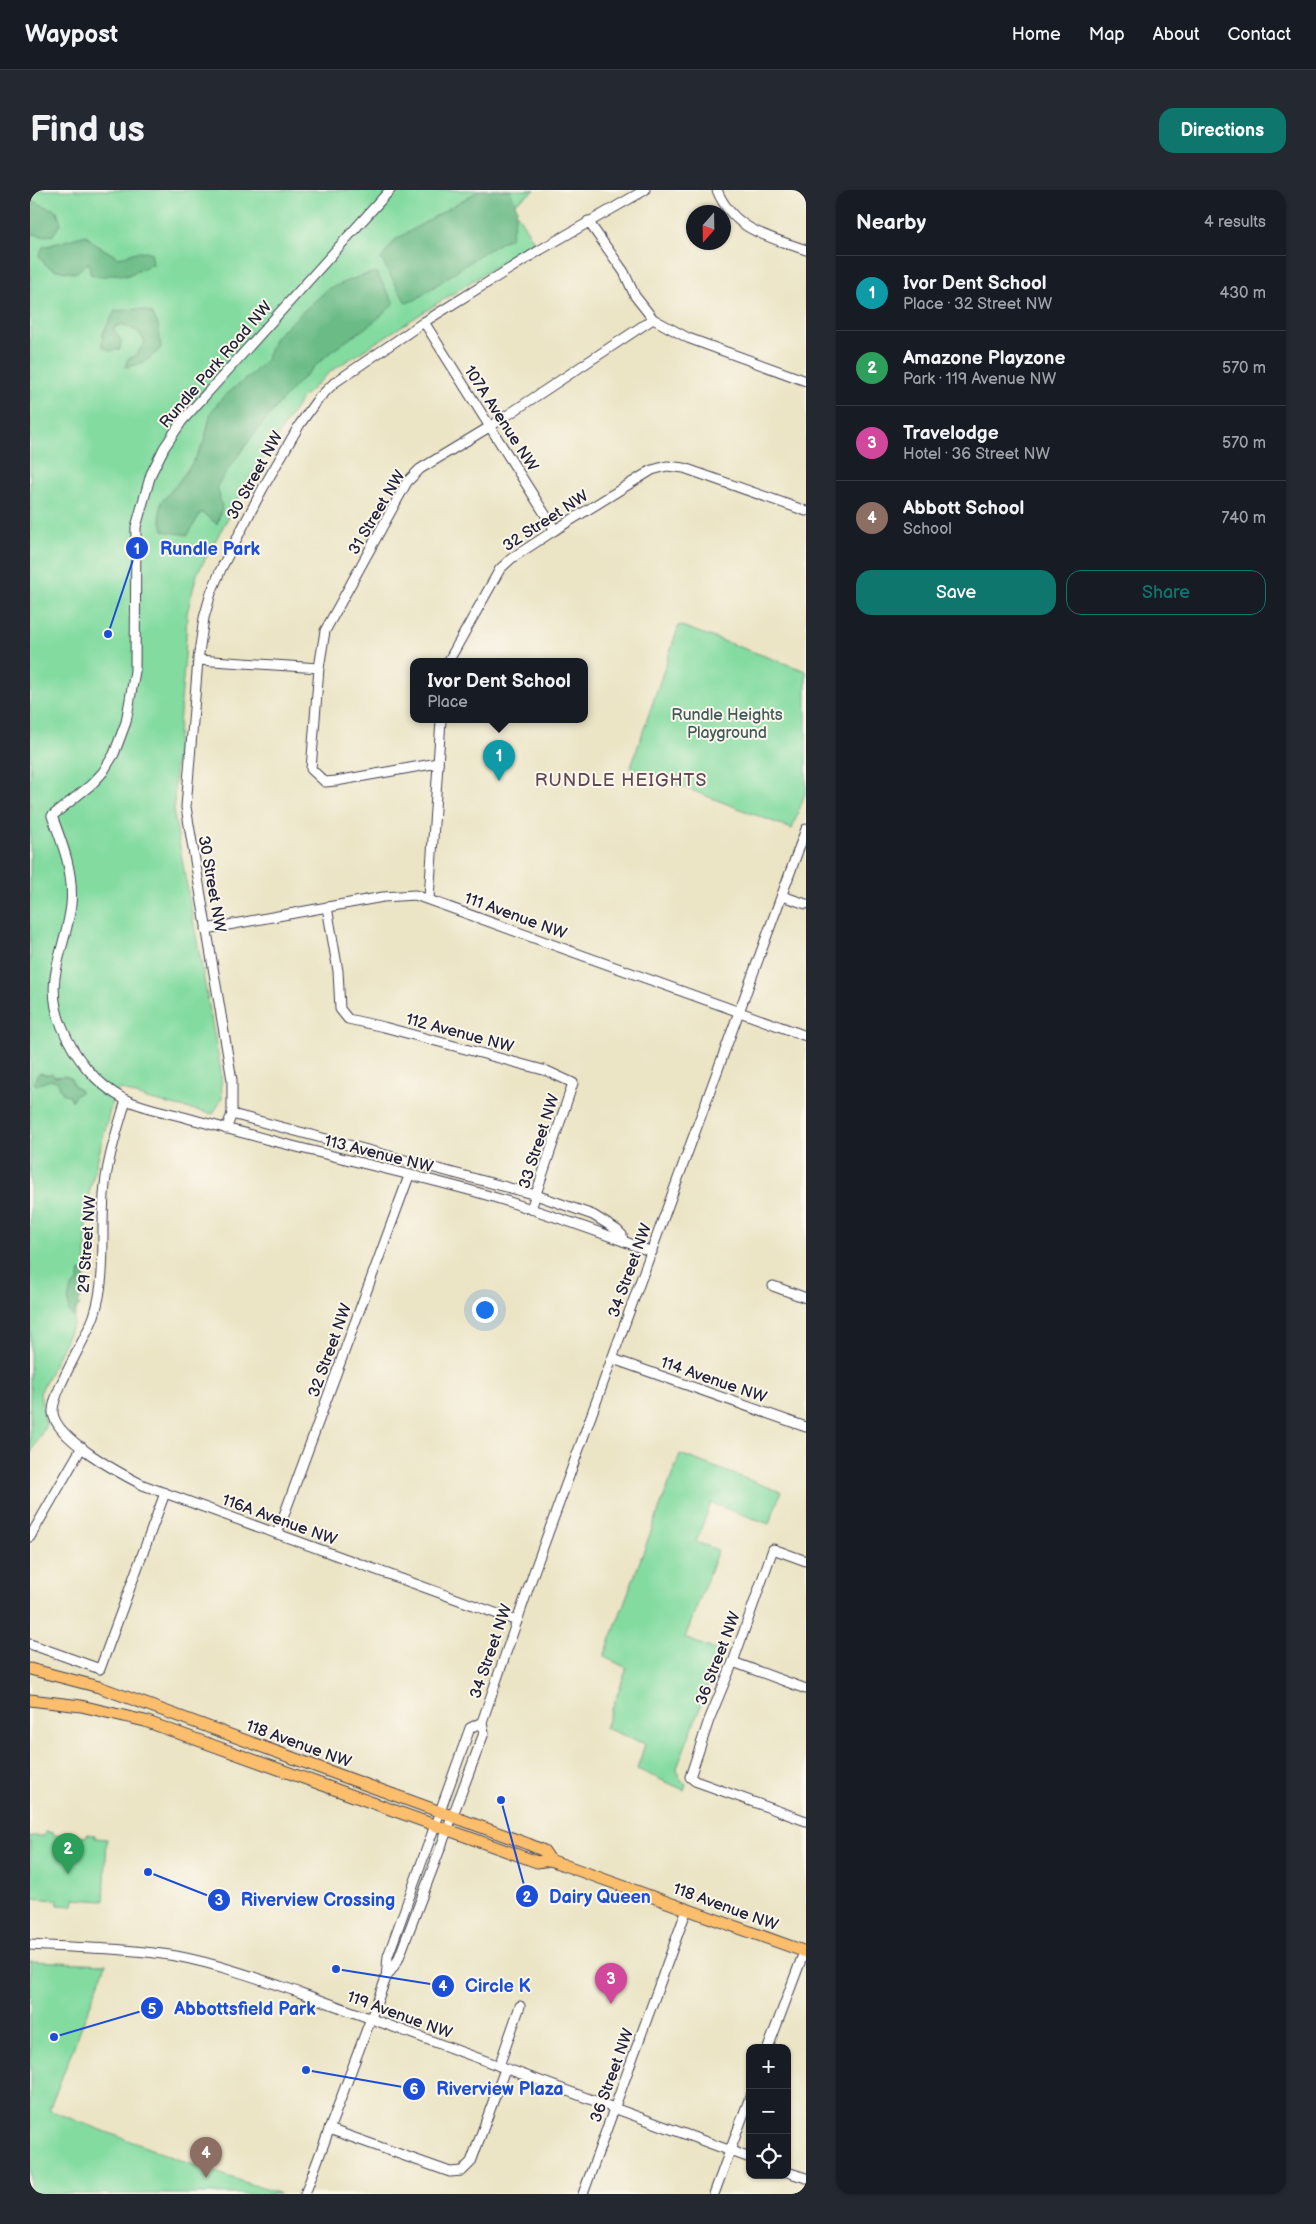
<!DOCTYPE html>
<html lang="en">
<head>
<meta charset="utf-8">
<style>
	:root { --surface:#171b24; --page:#242831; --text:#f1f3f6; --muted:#9ea1a6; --line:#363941; --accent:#0f766e }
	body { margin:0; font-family:"Balsamiq Sans",sans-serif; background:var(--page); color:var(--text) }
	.controls { position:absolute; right:15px; bottom:15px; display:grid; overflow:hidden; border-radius:10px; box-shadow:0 1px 4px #0004 }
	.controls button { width:45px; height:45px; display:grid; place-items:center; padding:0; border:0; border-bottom:1px solid var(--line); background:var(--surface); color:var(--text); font:25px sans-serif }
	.compass { position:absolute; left:656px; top:15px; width:45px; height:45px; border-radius:50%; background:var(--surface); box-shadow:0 1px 4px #0004; rotate:200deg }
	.you { position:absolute; left:454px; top:1119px; width:18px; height:18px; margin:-12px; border:4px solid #fff; border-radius:50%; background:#1a73e8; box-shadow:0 0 0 8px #1a73e833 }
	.badge { display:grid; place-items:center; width:32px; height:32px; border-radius:50%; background:var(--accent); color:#fff; font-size:16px; font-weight:700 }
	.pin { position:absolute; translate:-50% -41px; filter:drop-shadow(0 1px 2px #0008) }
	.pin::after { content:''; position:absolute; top:26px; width:18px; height:15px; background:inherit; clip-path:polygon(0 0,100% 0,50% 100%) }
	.popup { position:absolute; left:380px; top:468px; width:178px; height:65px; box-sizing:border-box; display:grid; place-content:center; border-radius:10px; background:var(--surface); filter:drop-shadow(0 1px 4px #0005); font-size:16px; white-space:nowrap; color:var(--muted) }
	.popup b { font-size:19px; color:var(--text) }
	.popup::after { content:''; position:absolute; left:50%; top:100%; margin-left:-10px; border:10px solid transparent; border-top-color:var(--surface) }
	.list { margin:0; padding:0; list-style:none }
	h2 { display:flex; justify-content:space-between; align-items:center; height:65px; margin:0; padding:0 20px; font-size:21px }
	h2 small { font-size:16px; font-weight:400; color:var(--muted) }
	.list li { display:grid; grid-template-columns:32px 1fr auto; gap:15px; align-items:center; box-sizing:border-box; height:75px; padding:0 20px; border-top:1px solid var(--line) }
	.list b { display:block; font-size:19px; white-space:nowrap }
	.list p { margin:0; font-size:16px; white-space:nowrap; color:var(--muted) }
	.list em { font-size:16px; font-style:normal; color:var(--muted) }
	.actions { display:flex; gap:10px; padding:15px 20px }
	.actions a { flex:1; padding:11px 0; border:1px solid var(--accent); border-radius:15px; text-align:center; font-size:18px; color:var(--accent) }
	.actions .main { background:var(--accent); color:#fff }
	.icon { flex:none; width:28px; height:28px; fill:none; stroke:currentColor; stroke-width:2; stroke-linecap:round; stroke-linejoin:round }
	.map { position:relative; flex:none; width:776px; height:2004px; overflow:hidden; border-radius:15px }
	header { display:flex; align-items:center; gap:30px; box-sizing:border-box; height:70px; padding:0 25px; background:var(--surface); border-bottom:1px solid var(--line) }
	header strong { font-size:24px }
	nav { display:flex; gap:28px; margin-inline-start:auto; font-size:18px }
	.intro { display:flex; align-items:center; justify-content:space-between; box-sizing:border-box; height:120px; padding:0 30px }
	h1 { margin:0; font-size:35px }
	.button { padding:12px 22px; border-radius:15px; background:var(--accent); color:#fff; font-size:18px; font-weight:700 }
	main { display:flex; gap:30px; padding:0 30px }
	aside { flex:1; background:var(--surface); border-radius:15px; box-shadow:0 1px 4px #0004 }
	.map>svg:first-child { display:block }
	.green { fill:#83dba0; stroke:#527e6e }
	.forest { fill:#6abb86; stroke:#466e60 }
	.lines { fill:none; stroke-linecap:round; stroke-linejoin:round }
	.minor-casing { stroke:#403f50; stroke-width:11 }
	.major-casing { stroke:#403f50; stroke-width:13 }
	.minor { stroke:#fff; stroke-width:9 }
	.major { stroke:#fabe6d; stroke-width:11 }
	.labels { text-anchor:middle; stroke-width:4; stroke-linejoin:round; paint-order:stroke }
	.street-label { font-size:16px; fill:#22223b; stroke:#fbf7ec }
	.park-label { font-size:16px; fill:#3f5a59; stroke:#fbf7ec }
	.neighbourhood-label { font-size:18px; letter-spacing:1px; fill:#614a55; stroke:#fbf7ec }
	.leader { fill:none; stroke:#1d4ed8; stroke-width:2 }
	.callout-dot { fill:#1d4ed8; stroke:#fbf7ec; stroke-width:2 }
	.mark-label { font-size:15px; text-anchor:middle; font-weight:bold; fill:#fff }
	.callout-label { font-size:18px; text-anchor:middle; font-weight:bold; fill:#1d4ed8; stroke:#fbf7ec; stroke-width:4; stroke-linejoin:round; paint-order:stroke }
</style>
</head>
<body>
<header>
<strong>Waypost</strong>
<nav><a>Home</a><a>Map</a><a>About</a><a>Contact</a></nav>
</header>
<div class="intro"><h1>Find us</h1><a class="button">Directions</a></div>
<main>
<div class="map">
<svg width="776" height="2004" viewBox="0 0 776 2004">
	<rect width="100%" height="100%" fill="#fbf7ec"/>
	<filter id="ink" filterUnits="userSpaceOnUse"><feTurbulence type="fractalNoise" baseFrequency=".02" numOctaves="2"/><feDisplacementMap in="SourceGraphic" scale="10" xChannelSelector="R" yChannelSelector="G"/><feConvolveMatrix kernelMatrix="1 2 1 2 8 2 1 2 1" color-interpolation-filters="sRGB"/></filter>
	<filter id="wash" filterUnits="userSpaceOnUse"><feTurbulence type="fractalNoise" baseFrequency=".0096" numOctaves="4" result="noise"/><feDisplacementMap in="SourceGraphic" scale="20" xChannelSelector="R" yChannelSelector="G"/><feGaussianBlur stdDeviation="1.12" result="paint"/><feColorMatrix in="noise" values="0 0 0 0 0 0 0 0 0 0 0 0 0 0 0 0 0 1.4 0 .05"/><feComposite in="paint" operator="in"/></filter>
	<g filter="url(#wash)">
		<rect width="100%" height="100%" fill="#ebe4c5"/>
		<g class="green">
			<polygon points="0,0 505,0 482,15 504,52 301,181 272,208 217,293 167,384 157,423 155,466 145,579 144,625 191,882 192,908 183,924 120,910 90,899 83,908 59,1003 56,1034 56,1080 43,1135 10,1203 16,1235 0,1264"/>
			<polygon points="649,435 776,481 776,601 762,639 601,577"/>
			<polygon points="650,1264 751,1302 739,1334 681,1313 666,1352 688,1360 655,1448 691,1462 647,1578 649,1589 656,1594 654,1600 607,1579 615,1554 575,1538 597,1478 574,1467"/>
			<polygon points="15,1642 23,1643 23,1645 56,1647 57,1644 65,1645 65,1648 77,1649 74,1711 44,1709 43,1716 28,1715 28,1710 0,1708 0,1646 14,1646"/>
			<polygon points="0,1771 76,1774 19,1920 155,1972 250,2004 0,2004"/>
		</g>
		<g class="forest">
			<polygon points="450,0 480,0 481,2 487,19 481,47 451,64 385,110 376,113 351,69 365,50"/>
			<polygon points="0,10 27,21 31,33 23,45 12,46 0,43"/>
			<path d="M56,45l9,9 24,14 17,-6h15l2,12 -27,12 -10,-2 -16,3 -10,-3 -1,-12 -14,11c-15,-2 -30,-3 -36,-18l4,-8z"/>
			<path d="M346,82l18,31c-19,22 -47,35 -69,54 -41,36 -78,84 -108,129l5,22 -5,16 -16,-12 -13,23 -25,-4 -3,-16 1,-13 16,-18 16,-22 11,-20 7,-30 11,-14 31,-25 13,-13 9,-23 53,-48 30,-12z"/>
			<path d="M109,119l13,4 6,12 3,23c-10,10 -20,18 -36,19l3,-8 9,-4 8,-13 -6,-10 -17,-8 -9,4 8,12 -1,9 -10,2 -8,-5 1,-13 12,-22z"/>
			<polygon points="10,883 16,885 22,883 24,887 35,886 41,888 43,895 50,900 50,903 45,905 42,911 39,905 33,904 27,891 21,890 6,895 4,892 7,885"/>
			<path d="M50,1081l4,1 1,3 -4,24 -3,3 2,2 -1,3 -4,2 -2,9c-7,-7 -7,-31 5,-36z"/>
		</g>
	</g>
	<g filter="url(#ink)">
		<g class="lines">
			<defs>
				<g id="minor">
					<path d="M687,0c16,40 52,47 89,60"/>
					<polyline points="558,31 594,82 605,106 623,129 658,148 776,191"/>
					<polyline points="394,132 525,340"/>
					<polyline points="168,470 289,478"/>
					<polyline points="418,472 470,379 482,368 525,340 622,280 637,276 654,278 776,321"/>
					<polyline points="408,573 306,591 295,592 281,579 289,478 295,441 377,292 390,279 461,236 623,129"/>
					<polyline points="752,706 776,714"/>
					<polyline points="399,708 411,530"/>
					<polyline points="297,717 308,781 310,819 318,829 354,837 517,881 543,893 501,1019"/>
					<polyline points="176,739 353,707 385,705 776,846"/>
					<path d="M96,910c-9,31 -20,63 -22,95 -3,40 3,83 -10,121 -8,23 -43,78 -41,97 3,26 68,61 90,72l374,136"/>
					<path d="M202,924l304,81 57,20 24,15 5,5 1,6c-49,-18 -98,-35 -147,-49 -66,-18 -133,-33 -199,-50 -33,-9 -65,-17 -97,-26 -19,-5 -39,-9 -56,-17 -28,-15 -50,-42 -62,-72 -20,-48 4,-77 9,-122 3,-32 -8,-60 -19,-89l40,-32 11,-12 11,-18 12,-32 9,-51 1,-144 15,-53 13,-26 18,-27 208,-231"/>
					<polyline points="196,939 202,924 202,890 156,617 168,470 174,428 181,403 191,379 233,298 270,234 287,210 304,193 394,132 510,60 615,0"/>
					<polyline points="593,1051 622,1062"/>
					<polyline points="743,1096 776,1108"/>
					<polyline points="583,1169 776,1237"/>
					<polyline points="247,1344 379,986"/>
					<polyline points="0,1347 52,1257"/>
					<polyline points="776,1371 743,1359 703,1472 679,1530 660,1587 665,1591 776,1631"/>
					<polyline points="0,1454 70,1479 135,1303"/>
					<polyline points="703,1472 776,1499"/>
					<path d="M0,1755c48,3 98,3 146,11 42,8 84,23 125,37l449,165"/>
					<polyline points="356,1788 358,1766 440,1538 452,1532"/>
					<polyline points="738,1858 774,1762"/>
					<polyline points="469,1876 490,1816"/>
					<polyline points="299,1939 420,1982 432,1981 441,1972 475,1879"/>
					<polyline points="757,1982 776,1988"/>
					<polyline points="275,2004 356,1788 368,1770 454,1543 452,1532 505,1379 776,639"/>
					<polyline points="553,2004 657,1719"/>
					<polyline points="684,2004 720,1907"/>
				</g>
				<g id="major">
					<polyline points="0,1479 69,1497 498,1654 514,1661 520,1670"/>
					<polyline points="0,1510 51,1516 115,1531 507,1672 520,1670 776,1762"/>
				</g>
			</defs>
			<use href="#minor" class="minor-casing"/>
			<use href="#major" class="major-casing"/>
			<use href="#minor" class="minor"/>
			<use href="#major" class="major"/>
		</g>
	</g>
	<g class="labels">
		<g class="street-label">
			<text transform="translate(185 174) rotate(-49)" y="6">Rundle Park Road NW</text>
			<text transform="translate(472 228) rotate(57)" y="6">107A Avenue NW</text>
			<text transform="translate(224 285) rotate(-61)" y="6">30 Street NW</text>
			<text transform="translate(346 322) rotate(-59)" y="6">31 Street NW</text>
			<text transform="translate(515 330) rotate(-33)" y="6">32 Street NW</text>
			<text transform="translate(183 694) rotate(80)" y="6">30 Street NW</text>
			<text transform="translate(486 725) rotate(20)" y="6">111 Avenue NW</text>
			<text transform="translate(430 842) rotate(15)" y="6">112 Avenue NW</text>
			<text transform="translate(508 951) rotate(-72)" y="6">33 Street NW</text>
			<text transform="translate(349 963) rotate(14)" y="6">113 Avenue NW</text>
			<text transform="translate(56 1054) rotate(-86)" y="6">29 Street NW</text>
			<text transform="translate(599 1080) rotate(-70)" y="6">34 Street NW</text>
			<text transform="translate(299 1160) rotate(-70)" y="6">32 Street NW</text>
			<text transform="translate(684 1189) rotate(19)" y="6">114 Avenue NW</text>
			<text transform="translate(250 1329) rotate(20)" y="6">116A Avenue NW</text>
			<text transform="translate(460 1461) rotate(-71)" y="6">34 Street NW</text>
			<text transform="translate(687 1468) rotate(-69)" y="6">36 Street NW</text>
			<text transform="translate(269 1553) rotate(20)" y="6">118 Avenue NW</text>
			<text transform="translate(696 1716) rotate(20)" y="6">118 Avenue NW</text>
			<text transform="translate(370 1824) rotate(20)" y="6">119 Avenue NW</text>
			<text transform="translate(581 1885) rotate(-70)" y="6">36 Street NW</text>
		</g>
		<g class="park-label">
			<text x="697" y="530">Rundle Heights<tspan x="697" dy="18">Playground</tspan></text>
		</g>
		<g class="neighbourhood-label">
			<text x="591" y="596">RUNDLE HEIGHTS</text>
		</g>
	</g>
	<path class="leader" d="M78 444L107 358M471 1610L497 1706M118 1682L189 1710M306 1779L413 1796M24 1847L122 1818M276 1880L384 1899"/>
	<g class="callout-dot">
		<circle cx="78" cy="444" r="5"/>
		<circle cx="471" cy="1610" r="5"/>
		<circle cx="118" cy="1682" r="5"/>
		<circle cx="306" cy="1779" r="5"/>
		<circle cx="24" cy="1847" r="5"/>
		<circle cx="276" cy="1880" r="5"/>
		<circle cx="107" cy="358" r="12"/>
		<circle cx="497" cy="1706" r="12"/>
		<circle cx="189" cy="1710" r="12"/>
		<circle cx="413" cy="1796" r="12"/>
		<circle cx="122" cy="1818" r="12"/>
		<circle cx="384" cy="1899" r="12"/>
	</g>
	<g class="mark-label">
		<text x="107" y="364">1</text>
		<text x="497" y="1712">2</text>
		<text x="189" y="1715">3</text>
		<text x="413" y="1801">4</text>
		<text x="122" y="1824">5</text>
		<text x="384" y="1904">6</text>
	</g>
	<g class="callout-label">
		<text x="180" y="365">Rundle Park</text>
		<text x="570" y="1713">Dairy Queen</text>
		<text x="288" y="1716">Riverview Crossing</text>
		<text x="468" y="1802">Circle K</text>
		<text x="215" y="1825">Abbottsfield Park</text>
		<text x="470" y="1905">Riverview Plaza</text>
	</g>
</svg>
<div class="controls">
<button>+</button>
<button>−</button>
<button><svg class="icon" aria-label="locate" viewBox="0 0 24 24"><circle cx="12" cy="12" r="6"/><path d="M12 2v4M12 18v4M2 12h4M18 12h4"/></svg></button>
</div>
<svg class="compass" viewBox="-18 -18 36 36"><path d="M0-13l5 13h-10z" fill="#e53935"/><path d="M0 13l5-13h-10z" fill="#9ea1a6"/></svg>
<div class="you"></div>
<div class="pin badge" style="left:469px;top:591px;background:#0f9aa8">1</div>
<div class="popup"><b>Ivor Dent School</b>Place</div>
<div class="pin badge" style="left:38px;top:1684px;background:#2e9e5b">2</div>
<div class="pin badge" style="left:581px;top:1814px;background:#d1479c">3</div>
<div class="pin badge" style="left:176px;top:1988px;background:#8d6e63">4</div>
</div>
<aside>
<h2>Nearby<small>4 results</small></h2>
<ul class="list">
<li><span class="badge" style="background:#0f9aa8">1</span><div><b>Ivor Dent School</b><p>Place · 32 Street NW</p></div><em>430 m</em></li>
<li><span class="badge" style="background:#2e9e5b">2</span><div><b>Amazone Playzone</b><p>Park · 119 Avenue NW</p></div><em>570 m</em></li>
<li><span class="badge" style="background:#d1479c">3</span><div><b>Travelodge</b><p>Hotel · 36 Street NW</p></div><em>570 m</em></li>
<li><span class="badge" style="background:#8d6e63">4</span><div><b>Abbott School</b><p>School</p></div><em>740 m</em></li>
</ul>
<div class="actions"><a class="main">Save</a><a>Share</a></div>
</aside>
</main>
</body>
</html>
